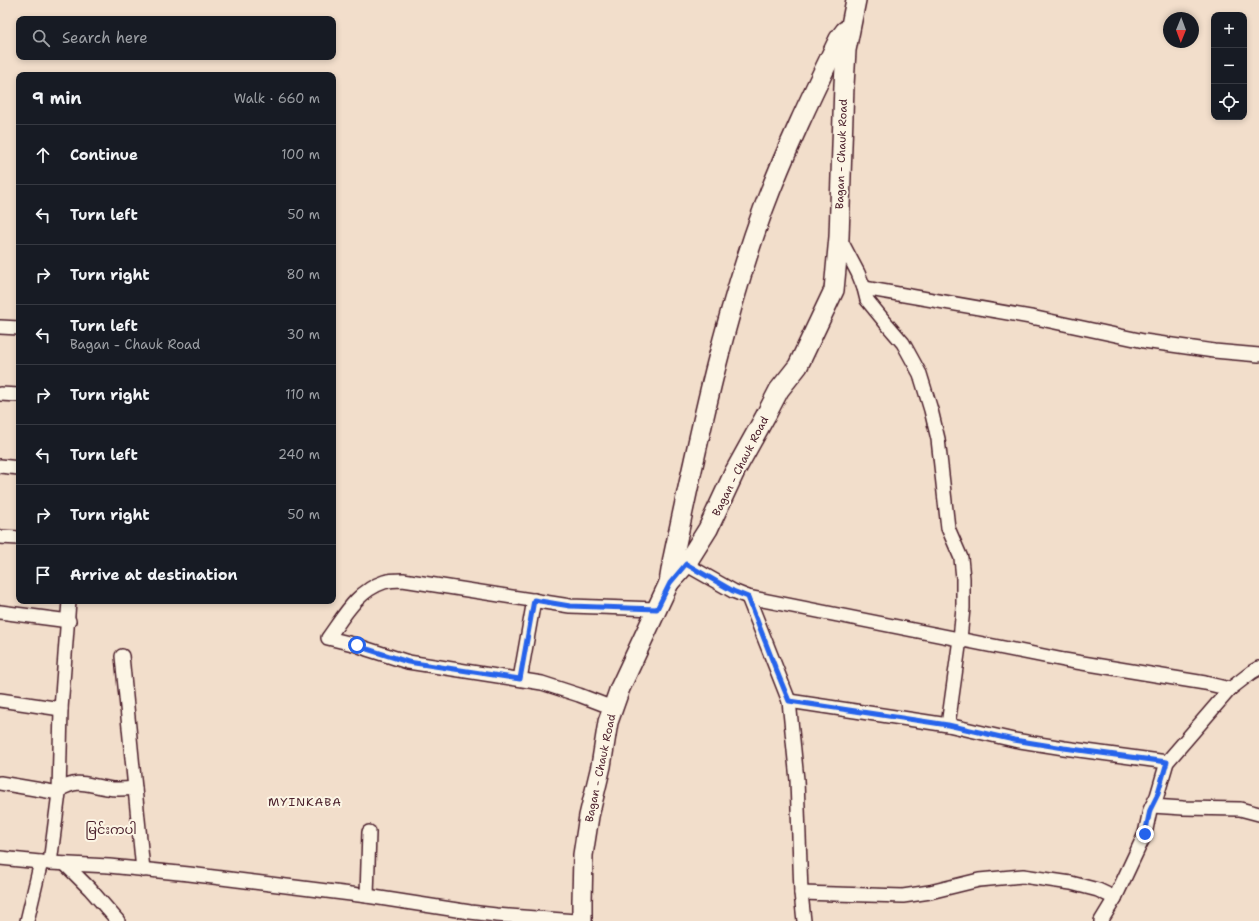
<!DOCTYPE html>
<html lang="en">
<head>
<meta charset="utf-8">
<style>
	:root { --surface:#171b24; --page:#242831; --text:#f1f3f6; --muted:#9ea1a6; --line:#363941 }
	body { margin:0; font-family:"Shantell Sans","Noto Sans Myanmar",sans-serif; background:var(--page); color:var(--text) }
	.controls { position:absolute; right:12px; top:12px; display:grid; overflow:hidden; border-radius:8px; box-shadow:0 2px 6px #0003 }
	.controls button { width:36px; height:36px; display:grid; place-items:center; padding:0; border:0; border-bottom:1px solid var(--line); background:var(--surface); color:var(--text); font:20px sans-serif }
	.compass { position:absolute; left:1163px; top:12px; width:36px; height:36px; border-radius:50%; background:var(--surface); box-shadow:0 2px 6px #0003; rotate:181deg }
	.stop { position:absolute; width:12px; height:12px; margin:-9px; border:3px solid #2563eb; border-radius:50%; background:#fff }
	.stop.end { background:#2563eb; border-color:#fff; box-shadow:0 1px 4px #0008 }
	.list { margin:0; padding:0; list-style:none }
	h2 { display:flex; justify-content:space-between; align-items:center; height:52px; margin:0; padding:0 16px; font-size:17px }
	h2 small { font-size:13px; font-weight:400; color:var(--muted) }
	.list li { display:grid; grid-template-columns:26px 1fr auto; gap:12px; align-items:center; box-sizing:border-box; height:60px; padding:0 16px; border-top:1px solid var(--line) }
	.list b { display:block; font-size:15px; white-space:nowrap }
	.list p { margin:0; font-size:13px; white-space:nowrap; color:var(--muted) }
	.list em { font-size:13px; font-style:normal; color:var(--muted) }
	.icon { flex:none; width:22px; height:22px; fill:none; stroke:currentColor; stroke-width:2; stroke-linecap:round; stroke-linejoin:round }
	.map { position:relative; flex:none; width:1259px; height:921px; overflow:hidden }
	.search { position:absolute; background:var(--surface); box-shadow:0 2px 6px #0003; left:16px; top:16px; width:320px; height:44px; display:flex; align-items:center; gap:10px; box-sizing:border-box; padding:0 14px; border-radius:8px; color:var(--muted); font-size:15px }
	.panel { position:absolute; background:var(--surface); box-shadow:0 2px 6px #0003; left:16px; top:72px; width:320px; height:532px; border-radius:8px }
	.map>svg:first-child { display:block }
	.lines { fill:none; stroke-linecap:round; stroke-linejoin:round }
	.minor-casing { stroke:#4a1f2b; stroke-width:16 }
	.secondary-casing { stroke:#4a1f2b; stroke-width:22 }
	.minor { stroke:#fcf5e5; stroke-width:13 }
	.secondary { stroke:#fcf5e5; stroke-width:19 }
	.route { stroke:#2563eb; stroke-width:5 }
	.labels { text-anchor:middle; stroke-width:4; stroke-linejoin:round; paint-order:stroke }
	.street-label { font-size:11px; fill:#4a1f2b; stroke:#fcf5e5 }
	.neighbourhood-label { font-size:12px; letter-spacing:1px; fill:#4a1f2b; stroke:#fcf5e5 }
	.quarter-label { font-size:13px; fill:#4a1f2b; stroke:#fcf5e5 }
</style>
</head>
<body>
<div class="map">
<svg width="1259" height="921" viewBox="0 0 1259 921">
	<rect width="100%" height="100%" fill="#f2decb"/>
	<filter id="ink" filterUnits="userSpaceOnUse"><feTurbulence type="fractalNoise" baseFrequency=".025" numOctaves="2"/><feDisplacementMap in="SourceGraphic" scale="8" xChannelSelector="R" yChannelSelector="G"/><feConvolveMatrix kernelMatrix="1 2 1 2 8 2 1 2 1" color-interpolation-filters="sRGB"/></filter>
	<g filter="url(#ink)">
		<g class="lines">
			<defs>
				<g id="minor">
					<polyline points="839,237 858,273 864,288 867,300 885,322 903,343 920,374 931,410 938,439 948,528 961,558 963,578 963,608 960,639 948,725"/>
					<polyline points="864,288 1036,318 1144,341 1214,351 1259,355"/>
					<polyline points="0,327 19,328"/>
					<polyline points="0,394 19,395"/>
					<polyline points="0,466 19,468"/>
					<polyline points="0,537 19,538"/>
					<polyline points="680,561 733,591 748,597 1064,660 1205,683 1230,689"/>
					<polyline points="748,597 789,701 797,780 801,893 804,921"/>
					<polyline points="0,612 69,621"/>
					<polyline points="122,656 143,870"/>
					<polyline points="520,679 534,600"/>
					<polyline points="0,700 61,709"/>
					<polyline points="789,701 948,725 1014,740 1064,748 1167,762"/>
					<path d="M613,708l-34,-13 -37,-12 -134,-21 -41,-13 -10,-4 -29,-7c16,-22 29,-47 56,-56 6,-2 13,-2 19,-2l167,26 87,3"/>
					<polyline points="0,783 59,793"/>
					<path d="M59,790c21,-12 26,-5 48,-2 9,2 19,1 28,0"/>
					<polyline points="1152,806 1183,808 1240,809 1259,814"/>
					<polyline points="0,858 50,863 109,866 189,874 367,896 470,912 496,915 576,921"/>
					<polyline points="50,863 59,793 61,709 69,601"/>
					<polyline points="65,864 90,889 118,921"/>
					<polyline points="801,893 903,896 930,892 979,880 1023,876 1071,883 1098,890 1115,898"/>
					<polyline points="367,896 369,832"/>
					<polyline points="27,921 41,862"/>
					<polyline points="1101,921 1115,898 1145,834 1150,810 1157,796 1167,762 1230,689 1252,672 1259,668"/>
				</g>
				<g id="secondary">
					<path d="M669,583l4,-25c25,-117 49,-235 90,-348 22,-59 49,-115 76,-171l6,-8"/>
					<polyline points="582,921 582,901 583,855 589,816 601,766 608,722 620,688 669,583 686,564 708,529 735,471 766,415 779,390 798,366 834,290 839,237 844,85 846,50 856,0"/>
				</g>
			</defs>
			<use href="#minor" class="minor-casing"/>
			<use href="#secondary" class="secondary-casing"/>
			<use href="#minor" class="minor"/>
			<use href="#secondary" class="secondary"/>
		</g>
	</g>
	<g class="lines" filter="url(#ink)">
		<polyline class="route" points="357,645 367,649 408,662 520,679 534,600 570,606 657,609 670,583 686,564 733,591 748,597 775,667 789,701 948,725 1014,740 1064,748 1167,762 1157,796 1150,810 1145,834"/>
	</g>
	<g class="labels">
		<g class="street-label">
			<text transform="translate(841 154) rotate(-88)" y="4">Bagan - Chauk Road</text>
			<text transform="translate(740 466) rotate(-63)" y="4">Bagan - Chauk Road</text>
			<text transform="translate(600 768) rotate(-78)" y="4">Bagan - Chauk Road</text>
		</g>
		<g class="neighbourhood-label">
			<text x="305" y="806">MYINKABA</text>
		</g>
		<g class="quarter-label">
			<text x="111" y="834">မြင်းကပါ</text>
		</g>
	</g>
</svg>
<div class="controls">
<button>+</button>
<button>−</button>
<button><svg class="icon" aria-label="locate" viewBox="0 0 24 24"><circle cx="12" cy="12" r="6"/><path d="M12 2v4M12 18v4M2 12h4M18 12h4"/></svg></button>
</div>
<svg class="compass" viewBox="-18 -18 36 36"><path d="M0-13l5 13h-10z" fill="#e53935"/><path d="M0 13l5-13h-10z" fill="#9ea1a6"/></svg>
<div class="stop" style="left:357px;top:645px"></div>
<div class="stop end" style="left:1145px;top:834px"></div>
<div class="search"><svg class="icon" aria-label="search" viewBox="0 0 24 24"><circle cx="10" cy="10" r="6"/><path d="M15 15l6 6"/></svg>Search here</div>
<section class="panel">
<h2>9 min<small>Walk · 660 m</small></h2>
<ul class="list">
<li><svg class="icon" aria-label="ahead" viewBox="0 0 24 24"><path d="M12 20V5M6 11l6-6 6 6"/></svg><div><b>Continue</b></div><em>100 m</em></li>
<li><svg class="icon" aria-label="left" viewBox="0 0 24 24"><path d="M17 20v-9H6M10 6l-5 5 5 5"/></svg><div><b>Turn left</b></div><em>50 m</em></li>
<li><svg class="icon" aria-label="right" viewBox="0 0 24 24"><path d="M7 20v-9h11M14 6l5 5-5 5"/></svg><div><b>Turn right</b></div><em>80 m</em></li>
<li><svg class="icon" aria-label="left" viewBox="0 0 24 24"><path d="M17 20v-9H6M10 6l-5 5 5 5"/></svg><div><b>Turn left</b><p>Bagan - Chauk Road</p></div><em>30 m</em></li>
<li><svg class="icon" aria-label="right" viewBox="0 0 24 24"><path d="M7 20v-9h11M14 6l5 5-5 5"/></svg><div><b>Turn right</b></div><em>110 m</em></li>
<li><svg class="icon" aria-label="left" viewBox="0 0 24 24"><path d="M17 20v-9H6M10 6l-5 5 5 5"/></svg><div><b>Turn left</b></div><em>240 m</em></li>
<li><svg class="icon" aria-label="right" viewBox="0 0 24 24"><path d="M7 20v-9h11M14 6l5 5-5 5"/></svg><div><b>Turn right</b></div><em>50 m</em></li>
<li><svg class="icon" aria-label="arrive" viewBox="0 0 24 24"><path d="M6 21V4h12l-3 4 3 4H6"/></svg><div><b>Arrive at destination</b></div></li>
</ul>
</section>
</div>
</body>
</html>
